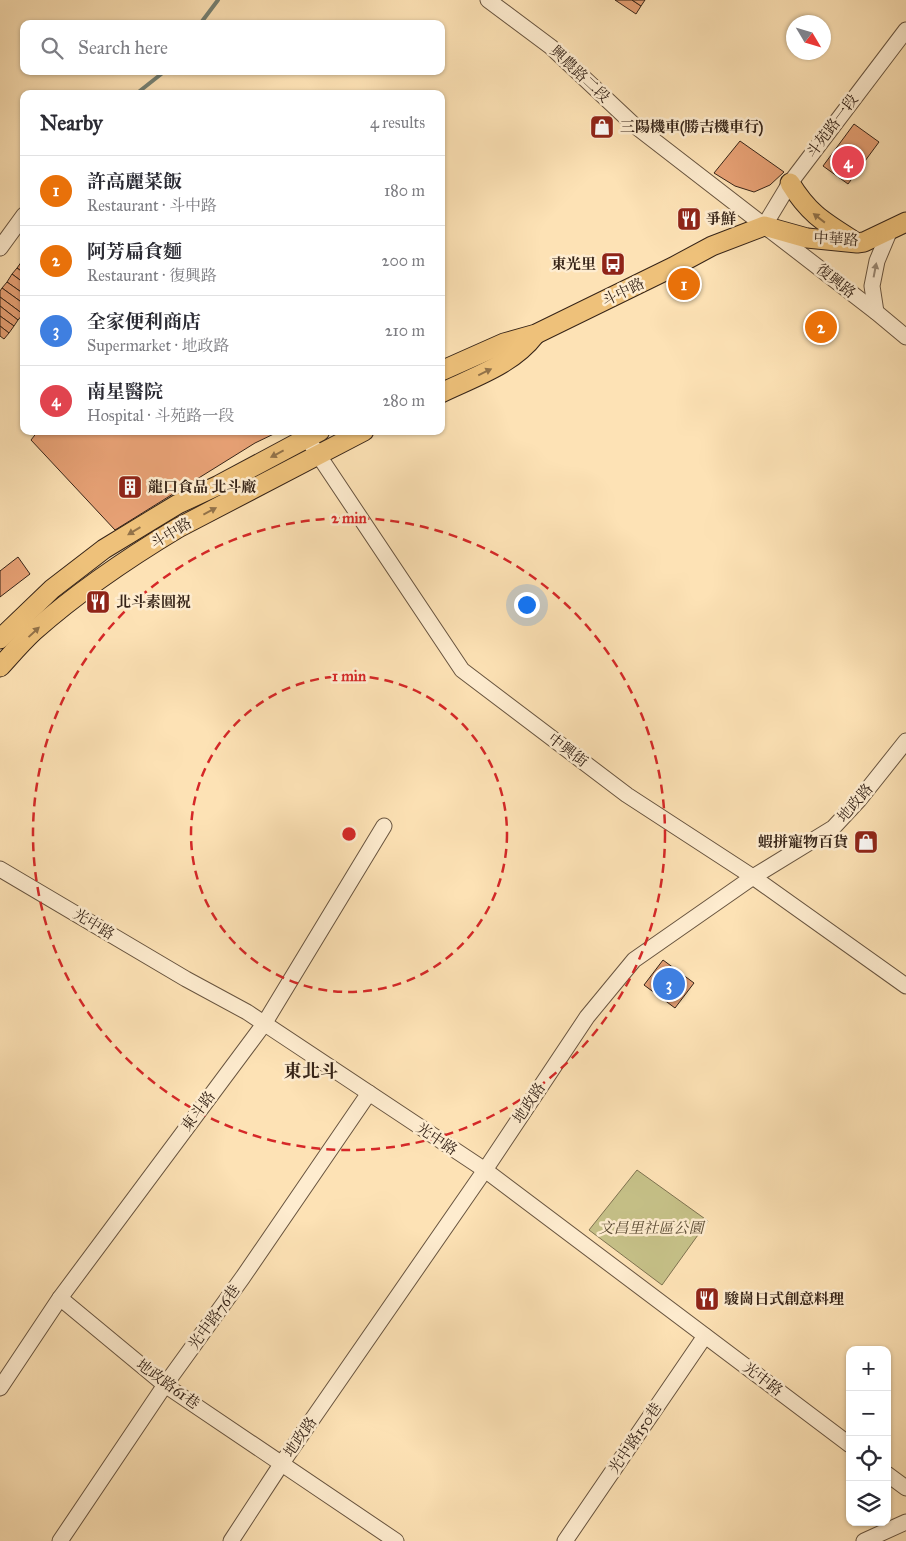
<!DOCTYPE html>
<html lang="en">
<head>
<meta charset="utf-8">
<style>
	:root { --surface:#fff; --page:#f7f7f7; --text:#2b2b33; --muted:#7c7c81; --line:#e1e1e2; --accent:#b45309 }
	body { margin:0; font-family:"IM FELL Great Primer","Noto Serif TC",serif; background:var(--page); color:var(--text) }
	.controls { position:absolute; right:15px; bottom:15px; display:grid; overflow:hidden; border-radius:10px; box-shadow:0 1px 4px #0004 }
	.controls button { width:45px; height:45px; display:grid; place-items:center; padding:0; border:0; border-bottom:1px solid var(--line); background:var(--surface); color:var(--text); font:25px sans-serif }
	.compass { position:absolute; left:786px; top:15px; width:45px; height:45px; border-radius:50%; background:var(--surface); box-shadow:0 1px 4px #0004; rotate:128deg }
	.you { position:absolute; left:526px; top:604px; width:18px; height:18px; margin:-12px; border:4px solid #fff; border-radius:50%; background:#1a73e8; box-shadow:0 0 0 8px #1a73e833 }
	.badge { display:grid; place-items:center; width:32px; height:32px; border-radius:50%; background:var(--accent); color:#fff; font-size:16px; font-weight:700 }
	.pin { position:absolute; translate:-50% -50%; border:2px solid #fff; box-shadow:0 1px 5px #0006 }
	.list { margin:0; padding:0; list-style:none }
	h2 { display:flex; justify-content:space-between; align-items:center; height:65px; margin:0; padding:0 20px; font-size:21px }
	h2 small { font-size:16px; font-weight:400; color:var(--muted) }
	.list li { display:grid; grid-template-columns:32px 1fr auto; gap:15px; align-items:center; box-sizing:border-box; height:70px; padding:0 20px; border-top:1px solid var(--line) }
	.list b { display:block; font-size:19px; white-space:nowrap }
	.list p { margin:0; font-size:16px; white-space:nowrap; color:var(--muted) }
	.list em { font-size:16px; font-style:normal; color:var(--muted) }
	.icon { flex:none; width:28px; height:28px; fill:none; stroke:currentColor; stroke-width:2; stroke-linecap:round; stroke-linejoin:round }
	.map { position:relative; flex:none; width:906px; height:1541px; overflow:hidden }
	.search { position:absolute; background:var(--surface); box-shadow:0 1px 4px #0004; left:20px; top:20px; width:425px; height:55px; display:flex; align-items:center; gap:12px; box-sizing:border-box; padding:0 18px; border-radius:10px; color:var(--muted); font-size:19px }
	.panel { position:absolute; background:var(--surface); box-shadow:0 1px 4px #0004; left:20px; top:90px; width:425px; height:345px; border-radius:10px }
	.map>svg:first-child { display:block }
	.green { fill:#c6c188; stroke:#7e7250 }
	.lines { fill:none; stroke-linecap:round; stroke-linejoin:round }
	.stream { stroke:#758073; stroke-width:4 }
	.building { fill:#e7a175; stroke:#362418 }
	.minor-casing { stroke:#68543f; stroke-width:17 }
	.major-casing { stroke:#362418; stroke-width:21 }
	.minor { stroke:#feeccf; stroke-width:15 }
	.major { stroke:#eec17a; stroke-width:19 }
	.oneway { fill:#927249 }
	.oneway2 { fill:#9a8874 }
	.ring { fill:none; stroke:#d62828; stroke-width:2.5; stroke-dasharray:9 6 }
	.labels { text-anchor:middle; stroke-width:5; stroke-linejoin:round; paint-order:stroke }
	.street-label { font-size:15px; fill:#362418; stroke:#feeccf }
	.poi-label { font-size:15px; font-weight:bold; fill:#362418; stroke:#feeccf; text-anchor:start }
	.park-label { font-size:15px; font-style:italic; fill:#5a4b34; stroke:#feeccf }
	.quarter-label { font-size:18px; font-weight:bold; fill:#362418; stroke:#feeccf }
	.centre { fill:#d62828; stroke:#feeccf; stroke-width:2.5 }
	.ring-label { font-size:15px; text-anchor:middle; font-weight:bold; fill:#d62828; stroke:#feeccf; stroke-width:5; stroke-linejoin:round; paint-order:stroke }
</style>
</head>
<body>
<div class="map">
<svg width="906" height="1541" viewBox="0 0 906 1541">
	<rect width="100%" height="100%" fill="#fde2b5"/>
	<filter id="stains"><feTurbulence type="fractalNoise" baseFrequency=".004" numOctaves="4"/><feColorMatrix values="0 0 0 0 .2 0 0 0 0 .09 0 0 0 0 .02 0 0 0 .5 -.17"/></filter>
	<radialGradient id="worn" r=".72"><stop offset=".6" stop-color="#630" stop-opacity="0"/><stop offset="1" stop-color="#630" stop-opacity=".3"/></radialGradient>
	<polygon class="green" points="637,1170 708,1221 662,1285 589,1230"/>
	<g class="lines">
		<g class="stream">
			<polyline points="200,24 218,0"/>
			<polyline points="136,94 165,71"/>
		</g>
	</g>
	<g class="building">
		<polygon points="615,0 632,0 641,6 636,14"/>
		<polygon points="632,0 645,0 641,6"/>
		<polygon points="854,124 879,142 848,184 823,166"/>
		<polygon points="740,141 784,172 770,185 754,192 735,186 714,173"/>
		<polygon points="22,261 24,263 24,273 17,268"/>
		<polygon points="17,268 24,273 24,283 12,274"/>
		<polygon points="12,274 24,283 24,294 7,282"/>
		<polygon points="7,282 24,294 24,304 2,288"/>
		<polygon points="2,288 24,304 23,314 0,297 0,291"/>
		<polygon points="0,297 23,314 18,320 0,306"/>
		<polygon points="0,306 18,320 14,326 0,316"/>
		<polygon points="0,316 14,326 9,333 0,326"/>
		<polygon points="0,326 9,333 4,339 0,336"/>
		<polygon points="38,431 280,431 255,443 115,530 31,440"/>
		<polygon points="18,557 30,574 0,597 0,571"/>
		<polygon points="663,960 694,983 675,1008 644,985"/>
	</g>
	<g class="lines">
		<defs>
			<g id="minor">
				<polyline points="488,0 551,47 634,125 876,312 906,337"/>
				<polyline points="764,226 790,183 906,30"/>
				<polyline points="0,248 24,215"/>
				<polyline points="876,312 872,286 877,261 890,230"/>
				<polyline points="307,438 462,670 627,795 753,877 906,986"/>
				<polyline points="0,869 186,979 247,1012 485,1170 850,1445"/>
				<polyline points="60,1298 165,1385 396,1541"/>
				<polyline points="0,1388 60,1298 264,1024 384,826"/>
				<polyline points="887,1474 906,1488"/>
				<polyline points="60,1541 165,1385 243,1277 369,1093"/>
				<polyline points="231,1541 282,1463 485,1170 587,1017 634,960 753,877 833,828 859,800 906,741"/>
				<polyline points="565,1541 705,1336"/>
				<polyline points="864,1541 906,1522"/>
			</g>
			<g id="major">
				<path d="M790,183c19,31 34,39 64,58"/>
				<polyline points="441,371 504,343 536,334 673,267 712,246 764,226 807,238 857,243 864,242 906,222"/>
				<path d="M441,393c33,-16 71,-28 94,-58"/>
				<polyline points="0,639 52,589 104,549 178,504 219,485 320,431"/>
				<path d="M0,667c11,-12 22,-25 34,-36 44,-39 94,-73 144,-103l186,-97"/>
			</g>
		</defs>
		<use href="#minor" class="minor-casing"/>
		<use href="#major" class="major-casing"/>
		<use href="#minor" class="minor"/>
		<use href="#major" class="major"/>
	</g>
	<defs><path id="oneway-solid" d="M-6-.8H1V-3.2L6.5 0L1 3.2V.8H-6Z" transform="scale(1.25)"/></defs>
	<g class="oneway">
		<use href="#oneway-solid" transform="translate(819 218) rotate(-142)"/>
		<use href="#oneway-solid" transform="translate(485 372) rotate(-26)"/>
		<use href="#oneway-solid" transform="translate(277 454) rotate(152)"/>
		<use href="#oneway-solid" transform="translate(210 511) rotate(-28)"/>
		<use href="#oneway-solid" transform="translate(134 531) rotate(149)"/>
		<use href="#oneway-solid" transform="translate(34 632) rotate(-43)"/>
	</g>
	<use class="oneway2" href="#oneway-solid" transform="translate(875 270) rotate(-79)"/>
	<g class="ring">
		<circle cx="349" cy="834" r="158"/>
		<circle cx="349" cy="834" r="316"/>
	</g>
	<defs>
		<symbol id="shop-square" viewBox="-11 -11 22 22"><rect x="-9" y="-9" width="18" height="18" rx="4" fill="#8f2418" stroke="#feeccf"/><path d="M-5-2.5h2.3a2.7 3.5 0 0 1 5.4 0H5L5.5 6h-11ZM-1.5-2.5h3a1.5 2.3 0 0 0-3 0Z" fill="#fff"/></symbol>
		<symbol id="restaurant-square" viewBox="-11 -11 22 22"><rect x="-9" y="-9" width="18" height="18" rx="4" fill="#8f2418" stroke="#feeccf"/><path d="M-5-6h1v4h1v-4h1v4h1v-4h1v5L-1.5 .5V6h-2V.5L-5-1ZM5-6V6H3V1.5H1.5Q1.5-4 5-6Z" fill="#fff"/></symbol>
		<symbol id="bus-square" viewBox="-11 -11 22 22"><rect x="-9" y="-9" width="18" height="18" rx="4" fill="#8f2418" stroke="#feeccf"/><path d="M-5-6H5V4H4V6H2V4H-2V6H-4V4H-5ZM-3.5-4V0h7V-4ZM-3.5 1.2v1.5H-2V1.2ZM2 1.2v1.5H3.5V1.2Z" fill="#fff"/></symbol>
		<symbol id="building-square" viewBox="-11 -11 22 22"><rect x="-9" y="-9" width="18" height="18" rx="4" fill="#8f2418" stroke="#feeccf"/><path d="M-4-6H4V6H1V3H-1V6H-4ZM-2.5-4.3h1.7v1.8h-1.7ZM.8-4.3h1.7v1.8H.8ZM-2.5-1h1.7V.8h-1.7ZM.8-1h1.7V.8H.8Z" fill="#fff"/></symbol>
	</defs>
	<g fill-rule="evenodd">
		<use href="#shop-square" x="588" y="113" width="28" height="28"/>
		<use href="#restaurant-square" x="675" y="205" width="28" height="28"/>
		<use href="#bus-square" x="599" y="250" width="28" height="28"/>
		<use href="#building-square" x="116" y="473" width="28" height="28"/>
		<use href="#restaurant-square" x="84" y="588" width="28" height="28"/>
		<use href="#shop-square" x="852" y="828" width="28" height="28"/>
		<use href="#restaurant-square" x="693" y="1285" width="28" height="28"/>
	</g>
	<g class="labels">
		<g class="street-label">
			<text transform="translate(580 74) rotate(43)" y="5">興農路二段</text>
			<text transform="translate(832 126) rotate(-53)" y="5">斗苑路一段</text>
			<text transform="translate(836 239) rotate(3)" y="5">中華路</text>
			<text transform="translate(836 281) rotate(38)" y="5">復興路</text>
			<text transform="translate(623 292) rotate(-26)" y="5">斗中路</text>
			<text transform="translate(171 533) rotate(-31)" y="5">斗中路</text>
			<text transform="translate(568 750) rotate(37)" y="5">中興街</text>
			<text transform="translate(855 803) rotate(-49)" y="5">地政路</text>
			<text transform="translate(94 924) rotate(31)" y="5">光中路</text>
			<text transform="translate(529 1103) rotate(-56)" y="5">地政路</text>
			<text transform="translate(198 1111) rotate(-53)" y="5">東斗路</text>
			<text transform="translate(437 1139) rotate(34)" y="5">光中路</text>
			<text transform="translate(214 1317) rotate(-54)" y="5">光中路76巷</text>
			<text transform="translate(763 1379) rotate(37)" y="5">光中路</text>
			<text transform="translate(168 1384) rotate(36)" y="5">地政路61巷</text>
			<text transform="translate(300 1437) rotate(-55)" y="5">地政路</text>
			<text transform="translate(635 1438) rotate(-56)" y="5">光中路150巷</text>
		</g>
		<g class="poi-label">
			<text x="620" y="132">三陽機車(勝吉機車行)</text>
			<text x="706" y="224">爭鮮</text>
			<text x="596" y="269" text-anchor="end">東光里</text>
			<text x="148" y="492">龍口食品 北斗廠</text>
			<text x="116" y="607">北斗素圓祝</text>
			<text x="848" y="847" text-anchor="end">蝦拼寵物百貨</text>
			<text x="724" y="1304">駿崗日式創意料理</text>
		</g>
		<g class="park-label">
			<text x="651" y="1233">文昌里社區公園</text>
		</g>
		<g class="quarter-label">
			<text x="311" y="1077">東北斗</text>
		</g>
	</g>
	<circle cx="349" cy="834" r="8" class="centre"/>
	<g class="ring-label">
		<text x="349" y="523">2 min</text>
		<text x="349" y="681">1 min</text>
	</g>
	<rect width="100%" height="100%" filter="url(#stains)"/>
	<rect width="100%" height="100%" fill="url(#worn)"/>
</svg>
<div class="controls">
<button>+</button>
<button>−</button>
<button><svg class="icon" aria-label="locate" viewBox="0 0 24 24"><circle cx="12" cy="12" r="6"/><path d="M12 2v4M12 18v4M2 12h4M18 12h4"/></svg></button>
<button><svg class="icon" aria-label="layers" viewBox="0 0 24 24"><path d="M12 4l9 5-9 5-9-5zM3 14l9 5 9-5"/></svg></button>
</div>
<svg class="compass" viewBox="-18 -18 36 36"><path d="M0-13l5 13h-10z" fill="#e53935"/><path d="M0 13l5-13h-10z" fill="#7c7c81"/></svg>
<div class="you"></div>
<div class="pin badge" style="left:684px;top:284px;background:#e8710a">1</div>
<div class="pin badge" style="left:821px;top:327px;background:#e8710a">2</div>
<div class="pin badge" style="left:669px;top:984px;background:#3f7fe0">3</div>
<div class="pin badge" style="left:848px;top:162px;background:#e0444e">4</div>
<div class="search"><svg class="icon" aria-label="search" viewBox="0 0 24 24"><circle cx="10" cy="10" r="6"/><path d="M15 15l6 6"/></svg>Search here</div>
<section class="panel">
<h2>Nearby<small>4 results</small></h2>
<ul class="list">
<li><span class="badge" style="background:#e8710a">1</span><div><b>許高麗菜飯</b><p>Restaurant · 斗中路</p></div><em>180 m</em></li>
<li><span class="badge" style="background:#e8710a">2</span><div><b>阿芳扁食麵</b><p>Restaurant · 復興路</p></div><em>200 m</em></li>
<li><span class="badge" style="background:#3f7fe0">3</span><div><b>全家便利商店</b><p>Supermarket · 地政路</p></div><em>210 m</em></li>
<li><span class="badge" style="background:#e0444e">4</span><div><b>南星醫院</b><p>Hospital · 斗苑路一段</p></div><em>280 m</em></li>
</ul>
</section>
</div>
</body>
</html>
